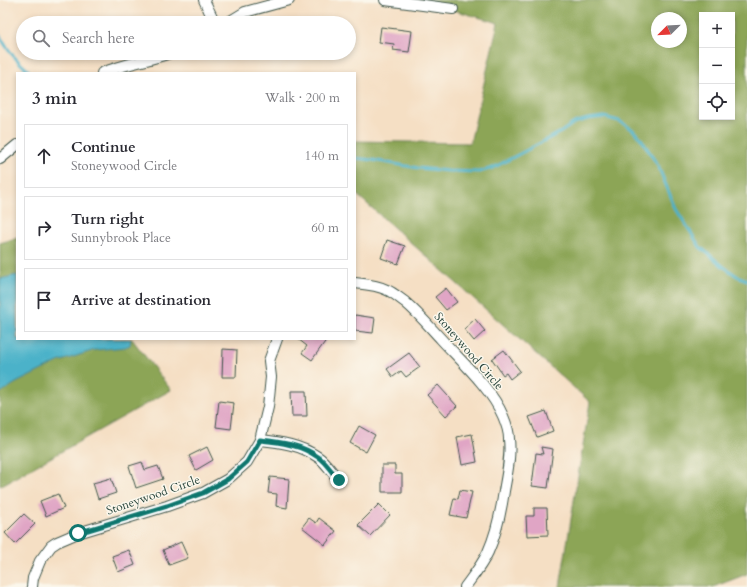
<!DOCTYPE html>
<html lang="en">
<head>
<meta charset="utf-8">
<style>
	:root { --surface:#fff; --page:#f2f2f3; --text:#2b2b33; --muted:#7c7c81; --line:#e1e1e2 }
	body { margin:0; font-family:Cardo,serif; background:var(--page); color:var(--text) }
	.controls { position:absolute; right:12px; top:12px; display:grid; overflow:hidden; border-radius:0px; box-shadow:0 2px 6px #0003 }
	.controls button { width:36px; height:36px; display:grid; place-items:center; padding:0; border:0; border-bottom:1px solid var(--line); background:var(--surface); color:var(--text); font:20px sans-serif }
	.compass { position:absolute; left:651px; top:12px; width:36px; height:36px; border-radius:50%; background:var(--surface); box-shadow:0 2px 6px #0003; rotate:246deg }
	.stop { position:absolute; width:12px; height:12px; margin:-9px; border:3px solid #0f766e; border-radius:50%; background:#fff }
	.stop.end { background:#0f766e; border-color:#fff; box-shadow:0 1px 4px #0008 }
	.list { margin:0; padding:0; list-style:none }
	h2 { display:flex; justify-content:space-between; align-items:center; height:52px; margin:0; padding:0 16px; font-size:17px }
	h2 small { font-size:13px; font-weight:400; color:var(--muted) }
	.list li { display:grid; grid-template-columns:26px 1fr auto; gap:12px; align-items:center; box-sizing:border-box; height:64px; margin:0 8px 8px; padding:0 8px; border:1px solid var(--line); border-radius:0px }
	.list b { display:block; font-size:15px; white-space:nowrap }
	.list p { margin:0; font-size:13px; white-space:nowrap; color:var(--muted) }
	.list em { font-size:13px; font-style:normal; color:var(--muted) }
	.icon { flex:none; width:22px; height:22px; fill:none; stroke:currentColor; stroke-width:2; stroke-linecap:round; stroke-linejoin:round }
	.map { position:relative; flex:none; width:747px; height:587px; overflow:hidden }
	.search { position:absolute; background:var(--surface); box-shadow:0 2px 6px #0003; left:16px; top:16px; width:340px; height:44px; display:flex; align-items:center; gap:10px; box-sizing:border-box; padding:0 14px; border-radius:22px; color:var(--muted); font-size:15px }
	.panel { position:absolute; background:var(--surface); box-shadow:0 2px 6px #0003; left:16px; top:72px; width:340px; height:268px; border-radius:0px }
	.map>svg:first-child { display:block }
	.forest { fill:#8ca556; stroke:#567145; fill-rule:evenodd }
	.water { fill:#4bb2c9; stroke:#35787e }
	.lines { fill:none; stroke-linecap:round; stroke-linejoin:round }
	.stream { stroke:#4bb2c9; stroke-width:3 }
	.building { fill:#e0a5c5 }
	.minor-casing { stroke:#3f554a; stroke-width:12 }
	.minor { stroke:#fff; stroke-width:10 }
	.route { stroke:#0f766e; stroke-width:5 }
	.labels { text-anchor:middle; stroke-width:3; stroke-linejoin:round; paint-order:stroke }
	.street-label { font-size:12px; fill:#1f3d34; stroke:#fbf7ec }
</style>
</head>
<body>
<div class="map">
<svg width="747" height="587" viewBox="0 0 747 587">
	<rect width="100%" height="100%" fill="#fbf7ec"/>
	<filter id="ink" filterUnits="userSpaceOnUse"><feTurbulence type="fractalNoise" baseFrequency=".025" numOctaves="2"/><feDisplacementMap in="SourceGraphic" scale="8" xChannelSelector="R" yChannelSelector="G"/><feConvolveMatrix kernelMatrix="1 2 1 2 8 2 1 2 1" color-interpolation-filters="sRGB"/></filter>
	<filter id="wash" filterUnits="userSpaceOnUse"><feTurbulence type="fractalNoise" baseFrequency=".012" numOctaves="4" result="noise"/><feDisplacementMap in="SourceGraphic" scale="16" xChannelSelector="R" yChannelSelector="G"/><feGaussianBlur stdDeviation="0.9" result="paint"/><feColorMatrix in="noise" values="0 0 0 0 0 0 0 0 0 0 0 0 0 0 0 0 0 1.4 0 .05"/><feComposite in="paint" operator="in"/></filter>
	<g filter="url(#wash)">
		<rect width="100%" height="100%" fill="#f5dfc4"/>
		<g class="forest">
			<path d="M419,0h328v574l-34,13h-153l30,-185 -235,-209v-52l115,2 28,-120zM702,15h30v102h-30zM657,18h24v24h-24z"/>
			<polygon points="17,238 17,339 132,339 171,390 0,486 0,243"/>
		</g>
		<polygon class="water" points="17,275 17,339 131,339 130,345 125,347 95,350 58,362 16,383 0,393 0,279"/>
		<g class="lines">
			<g class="stream">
				<path d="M0,36c7,14 19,27 31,37"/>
				<polyline points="355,158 372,160 418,168 448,171 479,172 493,168 561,132 574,123 588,119 604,117 619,121 632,129 642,140 658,166 676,209 700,247 724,267 737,276 747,280"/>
			</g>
		</g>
		<g id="blocks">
			<g class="building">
				<polygon points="381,27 412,31 409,52 393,50 394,44 379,42"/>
				<polygon points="387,240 405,246 398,264 381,258"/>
				<polygon points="446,288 457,302 446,310 435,297"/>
				<polygon points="355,315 375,318 373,333 355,331"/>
				<polygon points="475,319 485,331 474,341 464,329"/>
				<polygon points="298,339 327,339 312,360 302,353 307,346"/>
				<polygon points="223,349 237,350 236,377 222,377"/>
				<polygon points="504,350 520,371 510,379 506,373 503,375 492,359"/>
				<polygon points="409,353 420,367 406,377 401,371 393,377 387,369"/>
				<polygon points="438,385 457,406 446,416 427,395"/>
				<polygon points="291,391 306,391 307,416 292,416"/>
				<polygon points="219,401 234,403 231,429 216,427"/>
				<polygon points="546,411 553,431 537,437 529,417"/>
				<polygon points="359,426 375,435 366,452 350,443"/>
				<polygon points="472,434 477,462 462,465 457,437"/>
				<polygon points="207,447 213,460 196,470 189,456"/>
				<polygon points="541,447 553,449 548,488 532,486 536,453 543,454"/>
				<polygon points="142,462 145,470 158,466 163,479 136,488 129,466"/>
				<polygon points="382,465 395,465 395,474 402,474 402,492 382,492"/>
				<polygon points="270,477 289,479 287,508 276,506 277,494 268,493"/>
				<polygon points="111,478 116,493 98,499 93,483"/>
				<polygon points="460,490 472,492 466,518 450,515 454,498 458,499"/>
				<polygon points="58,494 64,508 46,516 40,501"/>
				<polygon points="379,504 390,515 370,536 358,525"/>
				<polygon points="534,508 547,508 548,535 527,536 526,516 534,516"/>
				<polygon points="24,514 35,524 15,544 5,533"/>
				<polygon points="309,518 316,523 319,518 336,531 325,545 302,527"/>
				<polygon points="181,542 188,558 169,565 163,550"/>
				<polygon points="129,550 135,565 118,572 112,556"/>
			</g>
		</g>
	</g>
	<g filter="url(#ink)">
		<use href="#blocks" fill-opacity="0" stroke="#3f554a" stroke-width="1"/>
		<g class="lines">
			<defs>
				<g id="minor">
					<polyline points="204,0 215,23"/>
					<polyline points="385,0 453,9"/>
					<polyline points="227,23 245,12 289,0"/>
					<path d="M102,73c22,-9 45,-12 68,-20"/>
					<polyline points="0,159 17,145"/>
					<path d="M355,283c10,1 23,2 32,7 7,3 12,8 18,12 13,11 24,24 36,37 20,22 50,49 62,77 3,7 6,16 6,23 2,17 -2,35 -5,52 -3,21 -7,41 -16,61 -6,13 -15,24 -23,35"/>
					<path d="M260,440c20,2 41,5 58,17 7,4 15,17 21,23"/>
					<polyline points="32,587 33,578 40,561 51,546 57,542 78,533 167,506 203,493 228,479 247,462 260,440 268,407 271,377 269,361 277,339"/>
				</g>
			</defs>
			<use href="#minor" class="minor-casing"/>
			<use href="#minor" class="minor"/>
		</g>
	</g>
	<g class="lines" filter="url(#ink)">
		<path class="route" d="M78,533l89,-27 36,-13 25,-14 19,-17 13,-22c20,2 42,5 58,17 7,4 15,17 21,23"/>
	</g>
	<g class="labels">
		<g class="street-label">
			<text transform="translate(469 351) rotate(49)" y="4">Stoneywood Circle</text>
			<text transform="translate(153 495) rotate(-19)" y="4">Stoneywood Circle</text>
		</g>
	</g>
</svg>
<div class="controls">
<button>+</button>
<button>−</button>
<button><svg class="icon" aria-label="locate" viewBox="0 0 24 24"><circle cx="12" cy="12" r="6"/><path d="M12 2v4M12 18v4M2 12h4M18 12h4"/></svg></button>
</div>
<svg class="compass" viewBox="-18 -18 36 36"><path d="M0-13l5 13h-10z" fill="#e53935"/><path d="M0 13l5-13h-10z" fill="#7c7c81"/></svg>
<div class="stop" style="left:78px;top:533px"></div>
<div class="stop end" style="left:339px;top:480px"></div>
<div class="search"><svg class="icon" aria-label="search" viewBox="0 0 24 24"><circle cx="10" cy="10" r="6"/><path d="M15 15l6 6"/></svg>Search here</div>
<section class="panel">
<h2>3 min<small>Walk · 200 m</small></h2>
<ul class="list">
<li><svg class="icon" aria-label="ahead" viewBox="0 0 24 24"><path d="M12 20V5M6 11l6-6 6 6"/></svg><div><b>Continue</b><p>Stoneywood Circle</p></div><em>140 m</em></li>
<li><svg class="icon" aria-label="right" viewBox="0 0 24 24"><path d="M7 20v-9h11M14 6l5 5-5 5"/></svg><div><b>Turn right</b><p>Sunnybrook Place</p></div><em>60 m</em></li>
<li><svg class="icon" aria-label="arrive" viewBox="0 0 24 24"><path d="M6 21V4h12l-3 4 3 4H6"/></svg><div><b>Arrive at destination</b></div></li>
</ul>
</section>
</div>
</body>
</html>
